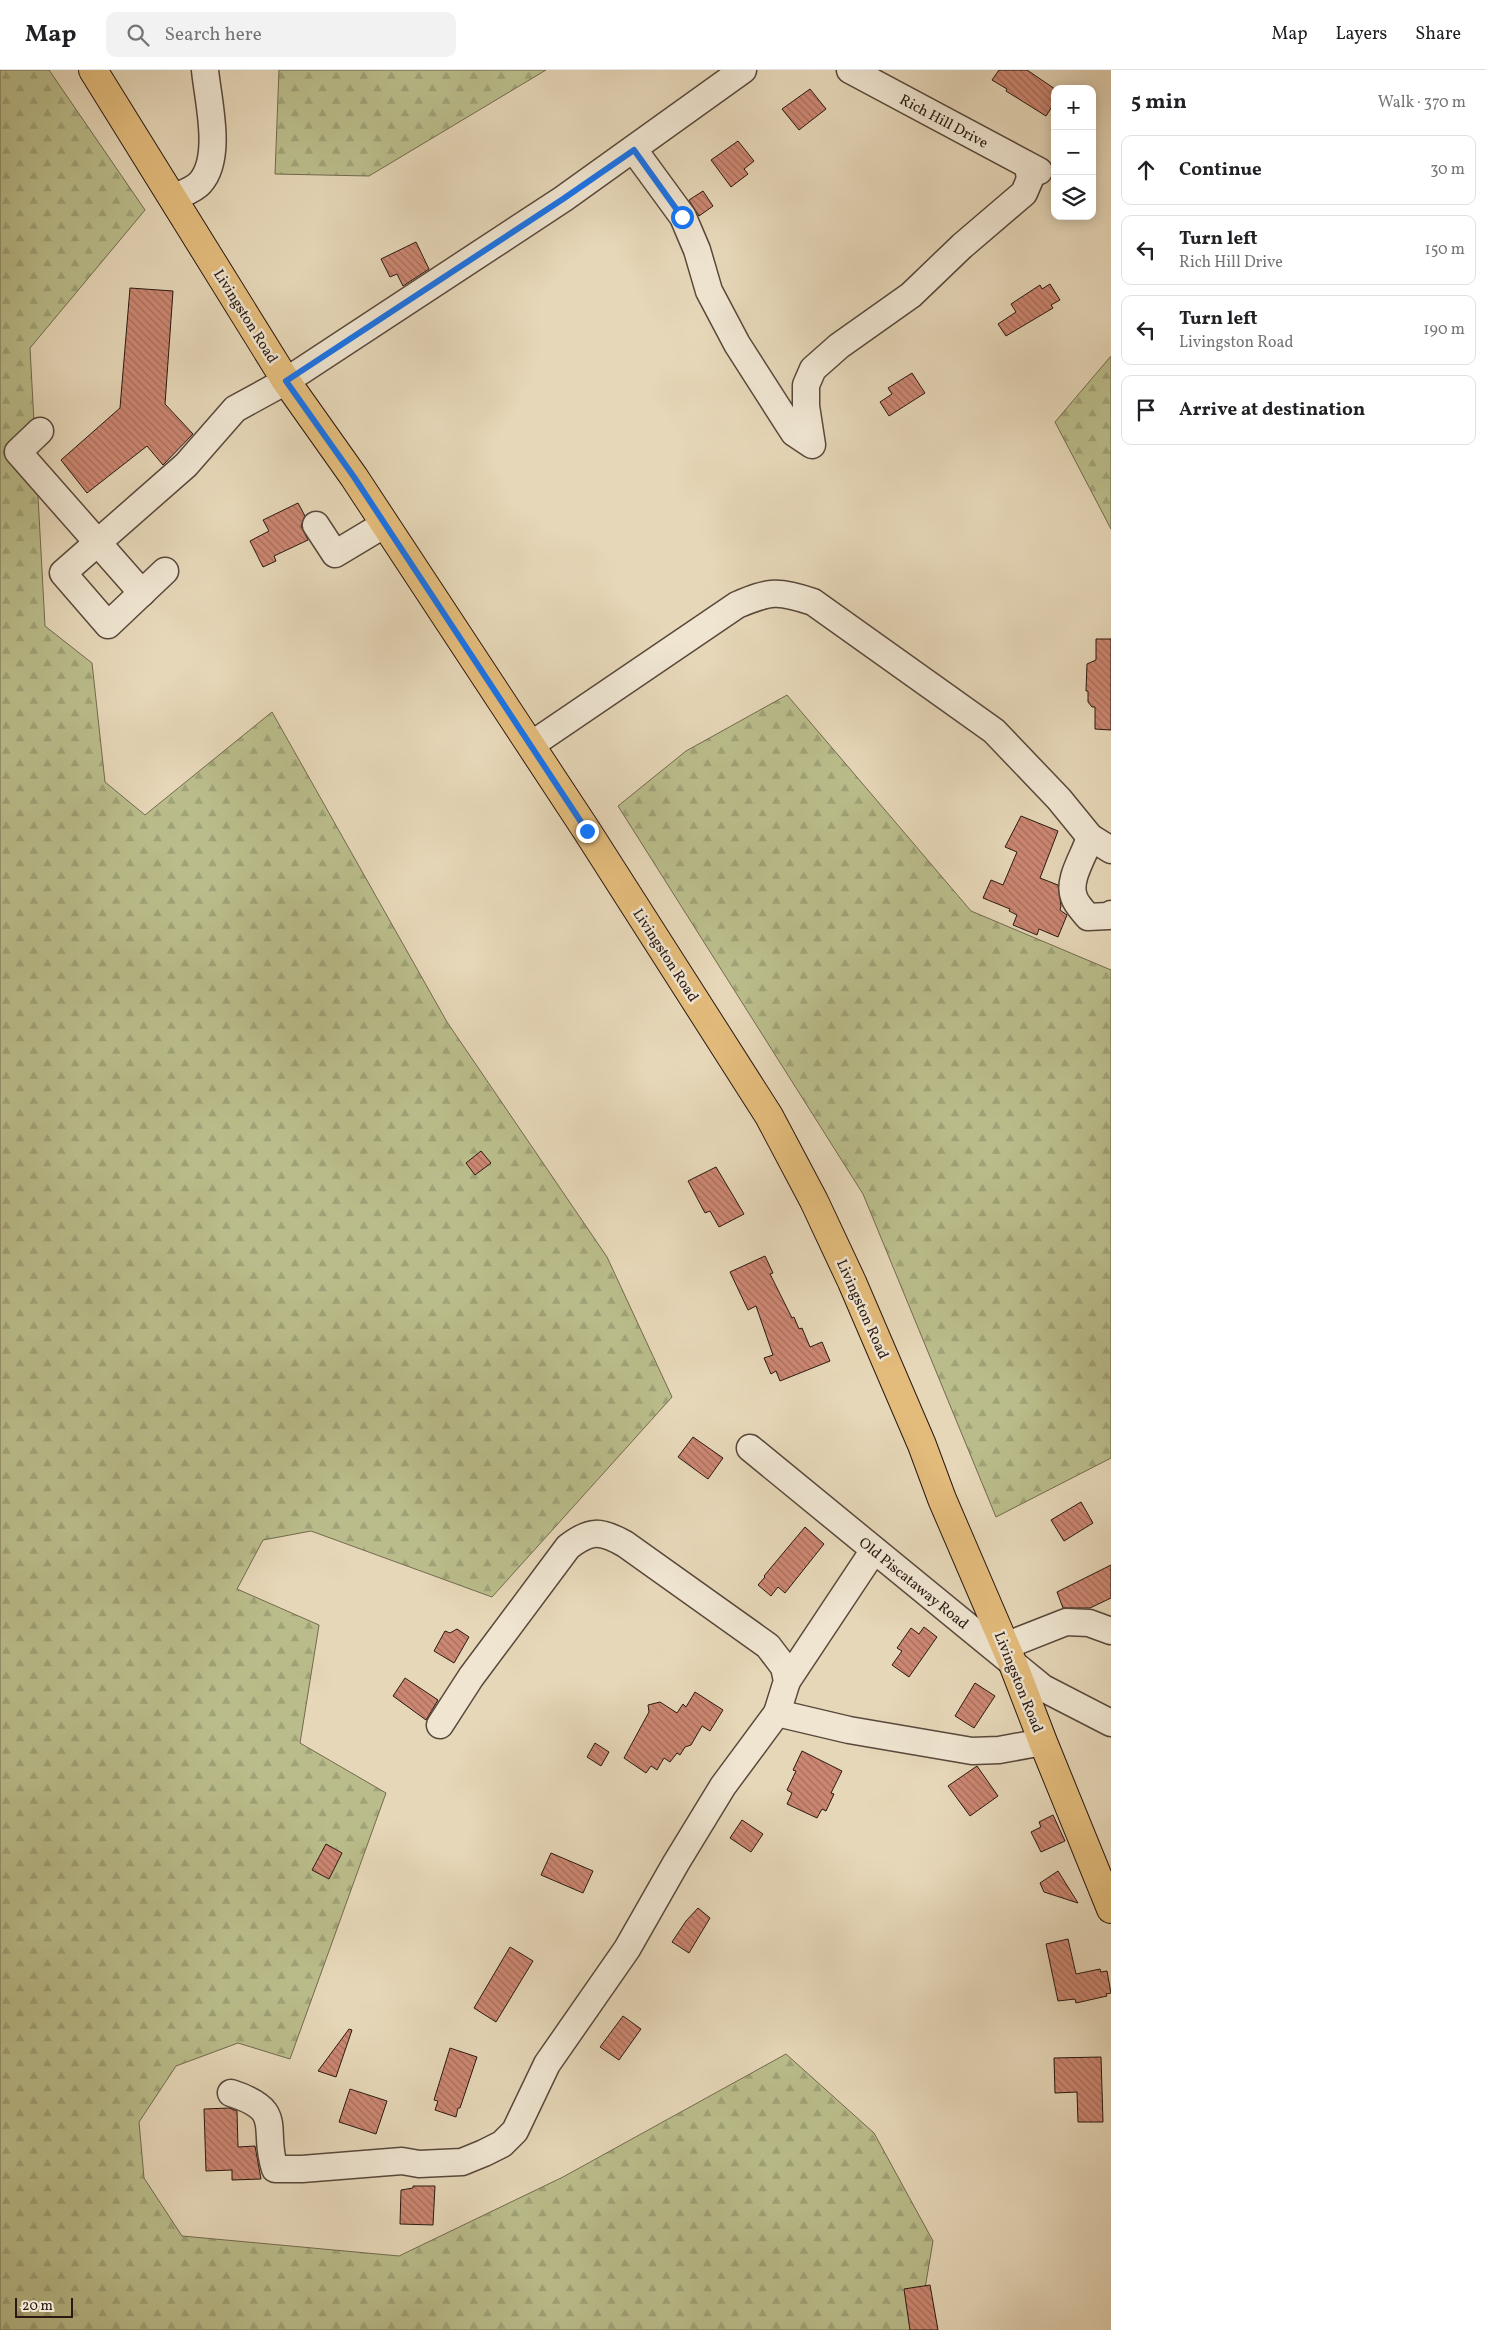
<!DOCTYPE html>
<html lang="en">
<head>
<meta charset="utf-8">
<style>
	:root { --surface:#fff; --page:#f2f2f2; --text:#202124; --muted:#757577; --line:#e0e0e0 }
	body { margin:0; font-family:Vollkorn,serif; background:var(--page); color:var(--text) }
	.controls { position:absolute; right:15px; top:15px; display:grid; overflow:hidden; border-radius:10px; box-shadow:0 2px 12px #0003 }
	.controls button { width:45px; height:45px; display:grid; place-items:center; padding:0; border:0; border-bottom:1px solid var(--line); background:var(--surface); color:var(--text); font:25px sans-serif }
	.scale { position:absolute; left:15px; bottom:12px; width:58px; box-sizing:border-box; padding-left:5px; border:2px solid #2a1811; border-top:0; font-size:14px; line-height:18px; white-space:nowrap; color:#2a1811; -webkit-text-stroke:4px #efe5d1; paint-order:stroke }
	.stop { position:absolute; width:15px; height:15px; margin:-11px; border:4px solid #1a73e8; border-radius:50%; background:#fff }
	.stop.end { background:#1a73e8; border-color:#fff; box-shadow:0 1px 5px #0008 }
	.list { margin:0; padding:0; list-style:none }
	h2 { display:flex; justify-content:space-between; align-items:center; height:65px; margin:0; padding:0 20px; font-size:21px }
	h2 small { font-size:16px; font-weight:400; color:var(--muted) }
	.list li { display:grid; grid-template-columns:32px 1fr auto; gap:15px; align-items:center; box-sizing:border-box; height:70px; margin:0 10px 10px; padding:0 10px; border:1px solid var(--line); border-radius:10px }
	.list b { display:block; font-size:19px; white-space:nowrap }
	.list p { margin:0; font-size:16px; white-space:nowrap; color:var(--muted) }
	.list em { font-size:16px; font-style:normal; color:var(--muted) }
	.icon { flex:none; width:28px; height:28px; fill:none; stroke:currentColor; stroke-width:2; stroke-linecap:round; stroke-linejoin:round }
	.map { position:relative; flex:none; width:1111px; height:2260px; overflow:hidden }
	header { display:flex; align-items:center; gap:30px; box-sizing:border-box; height:70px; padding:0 25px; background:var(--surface); border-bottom:1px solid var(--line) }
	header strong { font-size:24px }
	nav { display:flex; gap:28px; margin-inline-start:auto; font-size:18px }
	.search { width:350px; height:45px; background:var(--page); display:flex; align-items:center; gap:12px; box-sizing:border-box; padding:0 18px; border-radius:10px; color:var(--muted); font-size:19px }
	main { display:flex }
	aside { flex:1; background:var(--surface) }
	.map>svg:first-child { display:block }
	.forest { fill:url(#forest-firs); stroke:#726a4e }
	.building { fill:url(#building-back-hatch); stroke:#2a1811 }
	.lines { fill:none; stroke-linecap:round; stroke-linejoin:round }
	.minor-casing { stroke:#59483b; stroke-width:29 }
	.major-casing { stroke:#2a1811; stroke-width:30 }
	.minor { stroke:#efe5d1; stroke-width:26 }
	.major { stroke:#e3bc7c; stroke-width:28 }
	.route { stroke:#1a73e8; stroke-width:6 }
	.labels { text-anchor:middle; stroke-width:5; stroke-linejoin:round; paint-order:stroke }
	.street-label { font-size:15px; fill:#2a1811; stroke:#efe5d1 }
</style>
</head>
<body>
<header>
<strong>Map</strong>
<div class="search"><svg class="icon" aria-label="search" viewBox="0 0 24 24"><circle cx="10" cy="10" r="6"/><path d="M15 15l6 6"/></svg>Search here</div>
<nav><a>Map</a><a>Layers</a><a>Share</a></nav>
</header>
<main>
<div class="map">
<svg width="1111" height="2260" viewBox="0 0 1111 2260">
	<defs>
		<pattern id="forest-firs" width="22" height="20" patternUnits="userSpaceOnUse" patternTransform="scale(1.25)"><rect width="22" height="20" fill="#babd8b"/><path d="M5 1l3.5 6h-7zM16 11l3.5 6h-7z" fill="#a0a277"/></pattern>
		<pattern id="building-back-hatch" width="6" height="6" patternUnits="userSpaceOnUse" patternTransform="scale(1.25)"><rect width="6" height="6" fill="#cc8772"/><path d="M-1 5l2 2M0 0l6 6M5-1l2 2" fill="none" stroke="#a66d5c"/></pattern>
	</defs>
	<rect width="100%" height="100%" fill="#e6d7b8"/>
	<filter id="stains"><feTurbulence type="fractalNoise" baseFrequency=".004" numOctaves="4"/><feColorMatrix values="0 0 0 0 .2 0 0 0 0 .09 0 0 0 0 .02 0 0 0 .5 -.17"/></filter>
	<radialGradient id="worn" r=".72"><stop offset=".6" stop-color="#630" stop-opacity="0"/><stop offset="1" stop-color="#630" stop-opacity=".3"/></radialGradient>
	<g class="forest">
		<polygon points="0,0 49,0 145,140 30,278 45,556 92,593 105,712 145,745 272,642 447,952 607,1187 672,1327 492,1527 311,1461 263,1470 237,1519 319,1555 300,1673 386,1723 290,1989 238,1973 176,1996 139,2052 144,2108 182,2166 399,2186 563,2107 786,1984 874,2063 933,2171 918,2260 0,2260"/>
		<polygon points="279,0 546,0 369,106 275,104"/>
		<polygon points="1111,286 1111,459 1055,352"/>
		<polygon points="787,625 971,841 1111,900 1111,1388 996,1447 863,1124 618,736 686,681"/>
	</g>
	<g class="building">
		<polygon points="999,0 1027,0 1055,19 1055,32 1046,46 1006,21 1007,19 992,10"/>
		<polygon points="810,19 826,39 799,60 782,39"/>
		<polygon points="738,71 754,91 744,99 748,104 731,117 711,90"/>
		<polygon points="703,121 713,136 699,146 689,130"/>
		<polygon points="416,172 429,199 403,216 397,204 390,207 381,189"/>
		<polygon points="1050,214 1060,230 1051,235 1053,238 1006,266 998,254 1016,242 1011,234 1040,215 1042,219"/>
		<polygon points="130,218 173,221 165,334 193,364 163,395 147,376 87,423 61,390 120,338"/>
		<polygon points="912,303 925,323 889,346 880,332 892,324 888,318"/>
		<polygon points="298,433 305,446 301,456 308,470 274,486 276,491 263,497 250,471 269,461 263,450"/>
		<polygon points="1096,569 1111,569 1111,660 1095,659 1095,637 1092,637 1088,632 1088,621 1086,621 1087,594 1096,590"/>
		<polygon points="1021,746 1058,761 1040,808 1058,815 1061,836 1060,840 1067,845 1058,867 1039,859 1037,865 1013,855 1017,845 1009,841 1010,839 983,828 991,810 1003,815 1017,782 1005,777"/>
		<polygon points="481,1081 491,1093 475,1105 466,1093"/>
		<polygon points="716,1097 744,1144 719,1157 710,1141 705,1143 688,1111"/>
		<polygon points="765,1186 773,1203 770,1204 792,1248 794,1247 799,1259 802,1258 810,1277 822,1272 830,1291 780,1311 776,1301 771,1304 764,1288 773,1285 756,1236 748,1240 730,1202"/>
		<polygon points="693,1367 723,1388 708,1409 678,1387"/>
		<polygon points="1081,1432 1093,1453 1064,1471 1051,1450"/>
		<polygon points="805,1457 824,1474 785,1523 778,1517 771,1526 758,1515 765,1507 764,1506"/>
		<polygon points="1111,1495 1111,1528 1090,1538 1063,1538 1057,1522"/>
		<polygon points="924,1557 937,1567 909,1607 892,1595 902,1581 897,1578 911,1558 919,1564"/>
		<polygon points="457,1559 469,1567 454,1593 434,1581 445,1561 450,1563"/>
		<polygon points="405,1608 438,1630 426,1650 393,1626"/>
		<polygon points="975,1613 995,1626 974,1658 955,1646"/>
		<polygon points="695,1622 723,1640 710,1661 702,1656 691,1675 685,1677 680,1685 677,1683 670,1692 664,1688 657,1700 651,1696 646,1703 624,1688 649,1642 648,1635 660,1632 677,1643 683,1634 686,1637"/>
		<polygon points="595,1673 609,1682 601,1696 587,1687"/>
		<polygon points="802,1681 842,1701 831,1723 834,1724 826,1741 822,1739 817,1748 787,1734 792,1723 787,1720 796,1701 793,1700"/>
		<polygon points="977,1696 998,1726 970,1746 948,1716"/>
		<polygon points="1053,1745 1065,1771 1041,1782 1031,1762 1041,1757 1039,1752"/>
		<polygon points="742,1750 763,1764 751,1782 730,1768"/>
		<polygon points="326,1774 342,1783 329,1809 312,1800"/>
		<polygon points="551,1783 593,1801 583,1823 541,1805"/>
		<polygon points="1058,1801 1078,1833 1044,1822 1040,1813"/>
		<polygon points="698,1838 710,1848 689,1883 672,1872 686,1851"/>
		<polygon points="1068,1869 1076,1904 1100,1899 1101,1902 1107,1901 1111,1923 1106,1924 1107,1926 1076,1933 1075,1929 1058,1931 1046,1874"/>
		<polygon points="510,1877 533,1891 496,1952 474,1938"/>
		<polygon points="623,1946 641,1959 619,1990 600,1977"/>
		<polygon points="349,1959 352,1960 336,2007 318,2001"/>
		<polygon points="450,1978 477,1987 460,2038 458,2038 456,2047 435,2040 438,2031 434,2030"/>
		<polygon points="1101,1987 1103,2052 1078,2052 1077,2022 1055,2023 1054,1988"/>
		<polygon points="350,2019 387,2031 376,2064 339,2052"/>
		<polygon points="229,2038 237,2041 238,2077 255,2076 261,2109 232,2110 232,2100 206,2101 204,2039"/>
		<polygon points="413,2116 435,2116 433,2155 400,2154 401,2120 413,2118"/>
		<polygon points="930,2215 938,2260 910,2260 904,2219"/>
	</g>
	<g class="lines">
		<defs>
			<g id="minor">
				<polyline points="850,0 1039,101"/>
				<polyline points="634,80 683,147 697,180 709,221 737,274 794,363 812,375 806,336 806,315 813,299 839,276 911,225 962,176 1024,123 1030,109 1028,96"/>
				<path d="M173,128c8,-4 21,-8 27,-15 23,-25 8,-82 5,-113"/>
				<polyline points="40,361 18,382 142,523"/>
				<polyline points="316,455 335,484 385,454"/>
				<polyline points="165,501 108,555 63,503 186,395 235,339 286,311 563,129 743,0"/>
				<path d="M531,675l206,-140c33,-14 41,-15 76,-3l181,129 65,68 31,38"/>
				<path d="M1111,780l-21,-13c-5,18 -23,42 -16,60 2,7 9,14 14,20l20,-1 3,-2"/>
				<polyline points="750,1378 1043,1618 1111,1653"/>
				<polyline points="1005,1576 1066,1552 1089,1553 1111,1561"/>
				<polyline points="787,1611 874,1480"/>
				<polyline points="777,1643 849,1660 972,1681 999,1680 1043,1672"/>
				<path d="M231,2023c56,18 30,35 44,76h27l100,-8 17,3 43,-2 22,-9 18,-9 13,-13 32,-67 80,-115 49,-86 47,-77 54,-73 10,-32 -3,-14 -16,-21 -143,-102c-25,-14 -35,-14 -57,3l-97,130 -31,48"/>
			</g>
			<polyline id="major" points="93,0 286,311 354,407 587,761 769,1046 814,1131 852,1212 922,1375 942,1429 1013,1594 1043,1672 1111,1839"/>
		</defs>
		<use href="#minor" class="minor-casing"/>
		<use href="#major" class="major-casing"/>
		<use href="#minor" class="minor"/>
		<use href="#major" class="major"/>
	</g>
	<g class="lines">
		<polyline class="route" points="587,761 354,407 286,311 563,129 634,80 682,147"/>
	</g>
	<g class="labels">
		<g class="street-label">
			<text transform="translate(944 51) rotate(28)" y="5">Rich Hill Drive</text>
			<text transform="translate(246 246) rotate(58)" y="5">Livingston Road</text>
			<text transform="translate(666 885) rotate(57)" y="5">Livingston Road</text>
			<text transform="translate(863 1239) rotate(66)" y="5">Livingston Road</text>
			<text transform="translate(914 1513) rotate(39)" y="5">Old Piscataway Road</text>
			<text transform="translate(1019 1612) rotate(68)" y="5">Livingston Road</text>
		</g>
	</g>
	<rect width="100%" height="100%" filter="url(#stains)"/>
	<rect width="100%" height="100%" fill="url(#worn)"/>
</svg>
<div class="controls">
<button>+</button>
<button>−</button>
<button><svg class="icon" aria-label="layers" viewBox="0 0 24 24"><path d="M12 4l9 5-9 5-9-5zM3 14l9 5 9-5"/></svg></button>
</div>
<div class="scale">20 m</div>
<div class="stop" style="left:682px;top:147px"></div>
<div class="stop end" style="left:587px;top:761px"></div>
</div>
<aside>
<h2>5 min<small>Walk · 370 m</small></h2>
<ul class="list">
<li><svg class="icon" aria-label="ahead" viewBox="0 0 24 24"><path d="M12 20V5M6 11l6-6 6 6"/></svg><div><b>Continue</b></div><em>30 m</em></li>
<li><svg class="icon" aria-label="left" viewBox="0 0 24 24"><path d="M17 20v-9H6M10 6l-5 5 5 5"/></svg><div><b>Turn left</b><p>Rich Hill Drive</p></div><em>150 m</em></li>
<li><svg class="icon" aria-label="left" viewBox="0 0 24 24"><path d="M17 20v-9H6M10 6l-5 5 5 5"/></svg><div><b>Turn left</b><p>Livingston Road</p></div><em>190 m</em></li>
<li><svg class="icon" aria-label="arrive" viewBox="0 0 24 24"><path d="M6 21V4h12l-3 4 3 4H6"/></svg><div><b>Arrive at destination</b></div></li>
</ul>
</aside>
</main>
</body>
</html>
